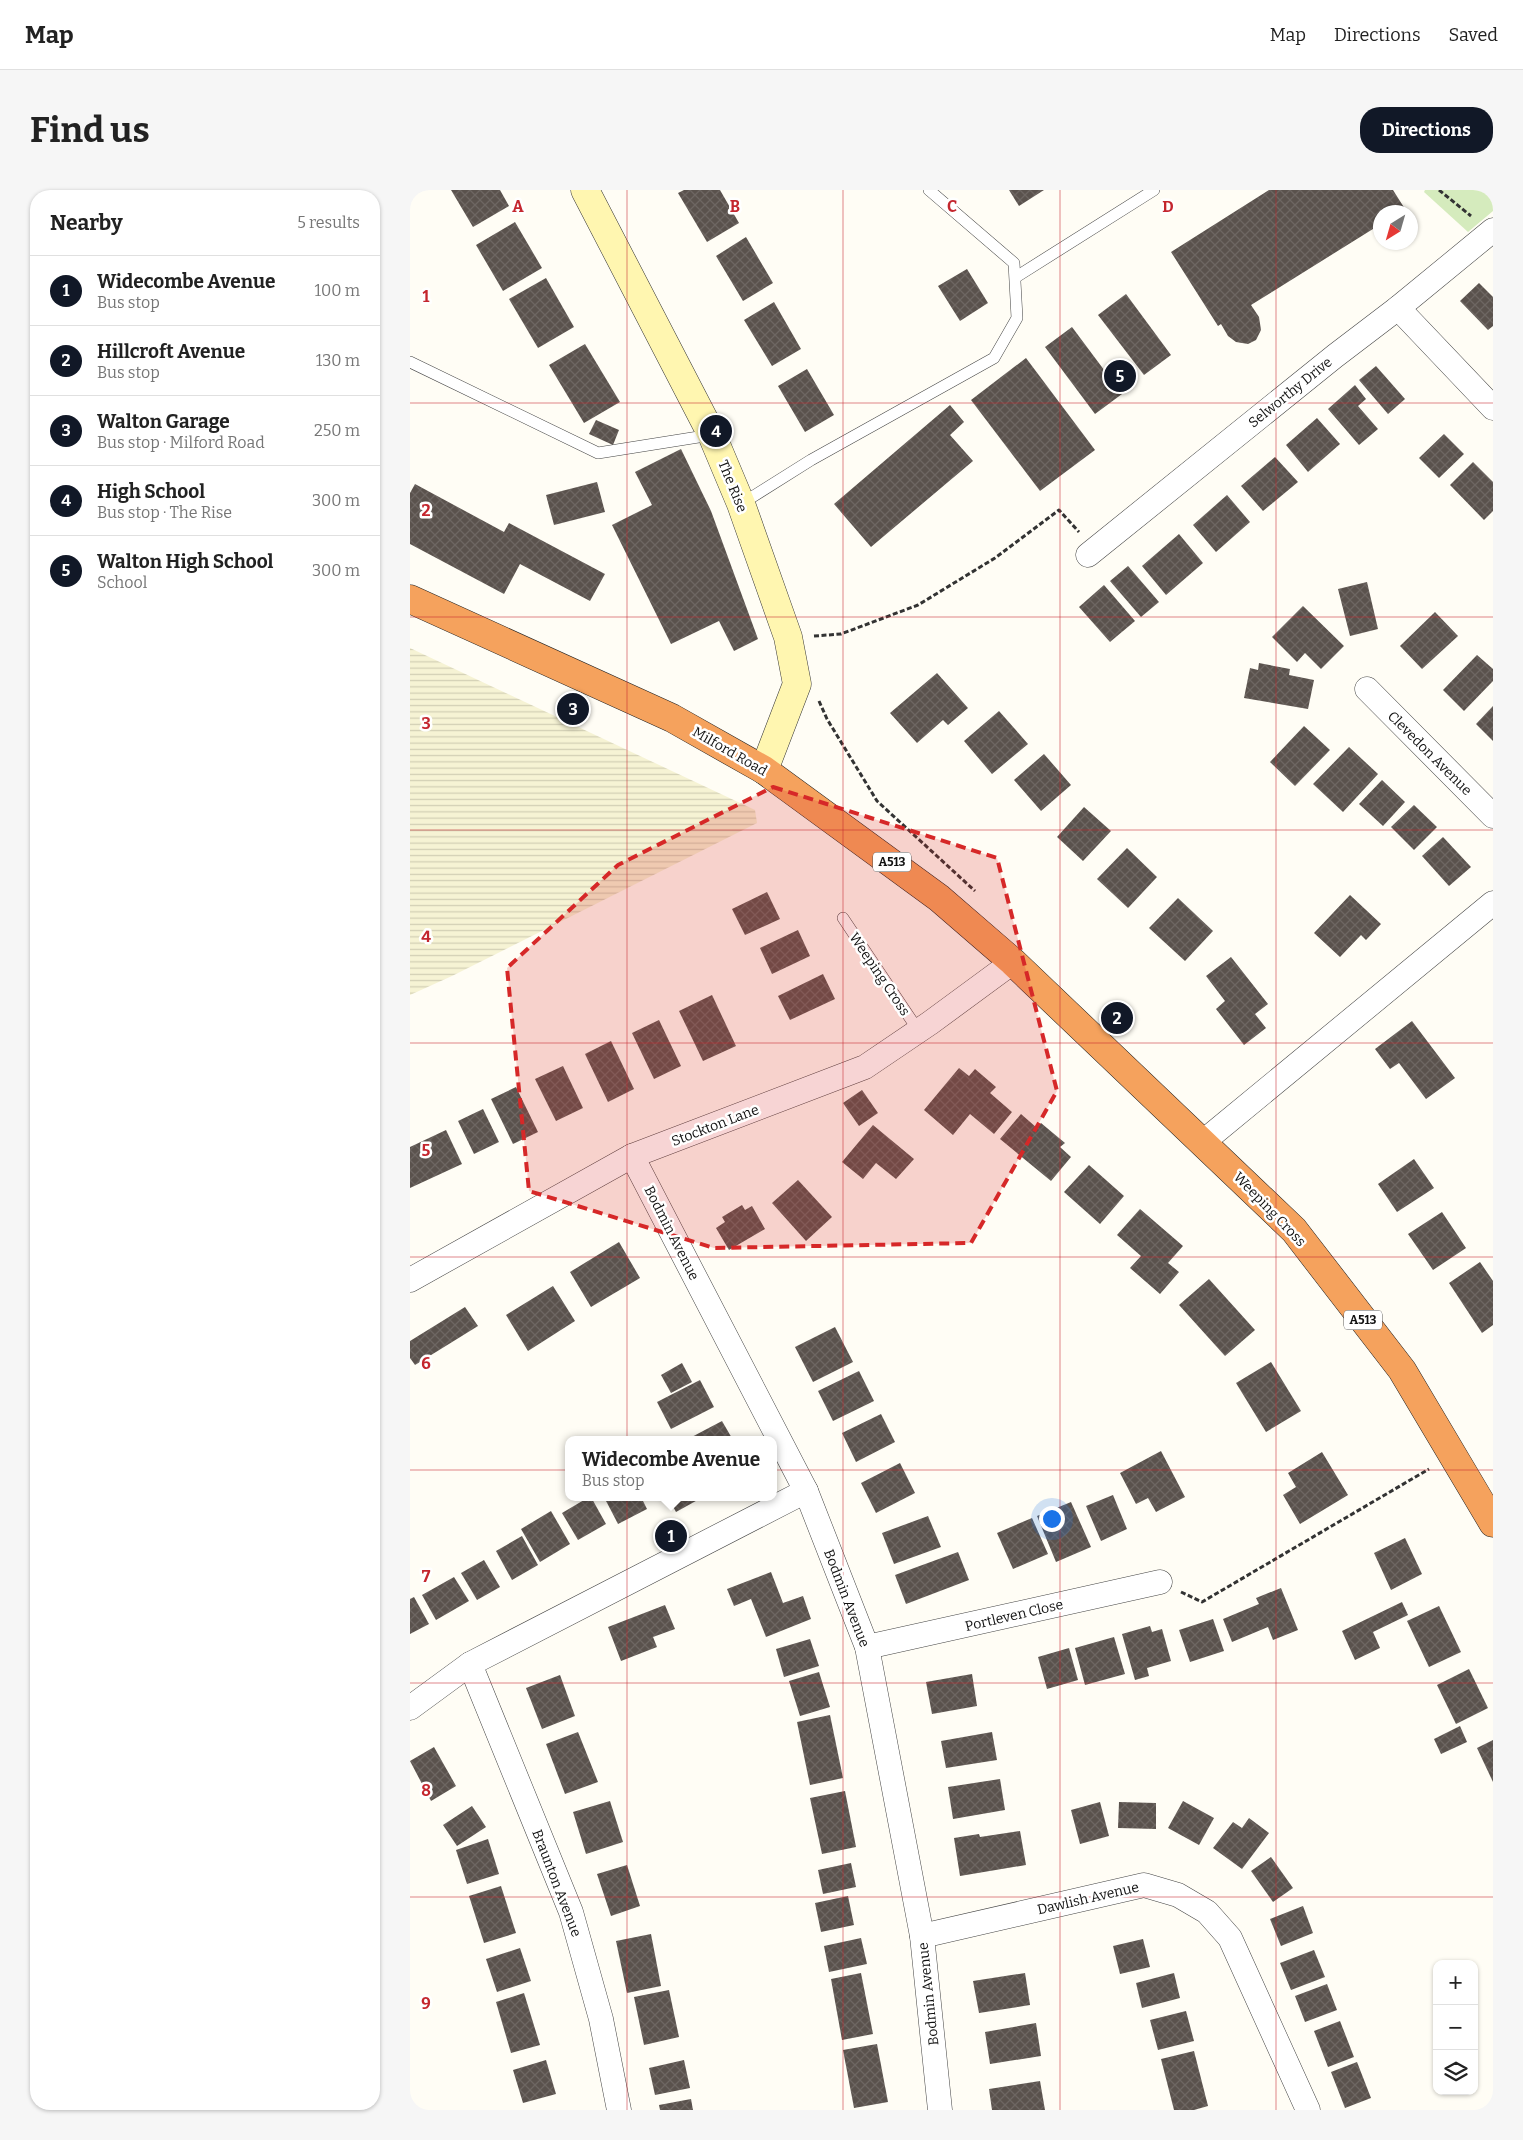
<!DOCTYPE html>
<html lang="en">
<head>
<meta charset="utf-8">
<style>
	:root { --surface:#fff; --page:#f6f6f6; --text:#222; --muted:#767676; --line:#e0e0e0; --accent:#111827 }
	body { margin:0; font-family:Bitter,serif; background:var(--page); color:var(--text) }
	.controls { position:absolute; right:15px; bottom:15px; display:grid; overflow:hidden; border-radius:10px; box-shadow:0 1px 4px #0004 }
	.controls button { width:45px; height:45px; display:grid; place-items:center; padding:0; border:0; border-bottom:1px solid var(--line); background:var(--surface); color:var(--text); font:25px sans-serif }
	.compass { position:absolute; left:963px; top:15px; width:45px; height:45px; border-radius:50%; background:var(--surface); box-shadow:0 1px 4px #0004; rotate:217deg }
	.you { position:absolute; left:641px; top:1328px; width:18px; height:18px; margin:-12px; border:4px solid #fff; border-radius:50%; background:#1a73e8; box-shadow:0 0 0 8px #1a73e833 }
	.badge { display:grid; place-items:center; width:32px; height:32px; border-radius:50%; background:var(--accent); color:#fff; font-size:16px; font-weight:700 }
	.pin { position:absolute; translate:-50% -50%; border:2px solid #fff; box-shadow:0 1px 5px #0006 }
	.popup { position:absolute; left:155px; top:1246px; width:212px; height:65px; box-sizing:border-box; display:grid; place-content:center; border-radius:10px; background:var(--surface); filter:drop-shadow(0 1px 4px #0005); font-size:16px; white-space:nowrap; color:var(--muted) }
	.popup b { font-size:19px; color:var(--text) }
	.popup::after { content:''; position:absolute; left:50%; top:100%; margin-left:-10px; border:10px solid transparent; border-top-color:var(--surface) }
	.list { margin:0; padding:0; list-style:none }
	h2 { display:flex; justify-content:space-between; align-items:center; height:65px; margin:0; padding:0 20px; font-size:21px }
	h2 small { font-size:16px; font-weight:400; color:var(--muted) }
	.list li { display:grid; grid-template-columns:32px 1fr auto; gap:15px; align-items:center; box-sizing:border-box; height:70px; padding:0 20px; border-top:1px solid var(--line) }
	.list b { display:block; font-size:19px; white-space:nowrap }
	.list p { margin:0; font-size:16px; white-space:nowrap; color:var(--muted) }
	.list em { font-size:16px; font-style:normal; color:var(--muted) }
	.icon { flex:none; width:28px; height:28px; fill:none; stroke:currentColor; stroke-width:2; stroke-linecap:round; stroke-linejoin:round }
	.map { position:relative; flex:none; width:1083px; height:1920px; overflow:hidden; border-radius:20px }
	header { display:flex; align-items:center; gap:30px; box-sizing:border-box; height:70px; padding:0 25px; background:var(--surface); border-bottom:1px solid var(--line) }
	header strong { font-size:24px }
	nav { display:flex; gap:28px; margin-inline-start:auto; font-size:18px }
	.intro { display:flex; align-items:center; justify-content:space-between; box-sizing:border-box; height:120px; padding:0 30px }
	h1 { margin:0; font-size:35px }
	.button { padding:12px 22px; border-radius:20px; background:var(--accent); color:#fff; font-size:18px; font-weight:700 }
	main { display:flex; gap:30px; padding:0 30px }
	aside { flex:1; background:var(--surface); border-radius:20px; box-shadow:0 1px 4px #0004 }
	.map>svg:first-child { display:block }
	.farmland { fill:url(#farmland-rules) }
	.grass { fill:#d5ebbd }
	.building { fill:url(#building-cross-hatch) }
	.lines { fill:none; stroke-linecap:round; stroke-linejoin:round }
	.lane-casing { stroke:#444; stroke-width:12 }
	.street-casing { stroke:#444; stroke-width:25 }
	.secondary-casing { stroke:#333; stroke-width:29 }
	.highway-casing { stroke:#222; stroke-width:29 }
	.path { stroke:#333; stroke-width:3; stroke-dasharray:5 2.5; stroke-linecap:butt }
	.lane { stroke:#fff; stroke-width:11 }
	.street { stroke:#fff; stroke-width:24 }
	.secondary { stroke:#fff6b0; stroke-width:28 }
	.highway { stroke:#f5a25d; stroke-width:28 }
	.marked { fill:#d62828; fill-opacity:0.2; stroke:#d62828; stroke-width:4; stroke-dasharray:10 6; stroke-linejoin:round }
	.grid { fill:none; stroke:#c4262e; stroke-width:1; stroke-opacity:0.55 }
	.labels { text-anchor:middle; stroke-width:5; stroke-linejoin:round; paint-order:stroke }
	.shield { fill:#fff; stroke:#585858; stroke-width:1 }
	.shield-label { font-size:12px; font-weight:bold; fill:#111 }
	.street-label { font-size:14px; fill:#111; stroke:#fff }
	.grid-label { font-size:16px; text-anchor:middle; font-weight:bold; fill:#c4262e; stroke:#fff; stroke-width:5; stroke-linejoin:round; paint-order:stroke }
</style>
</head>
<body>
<header>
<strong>Map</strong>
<nav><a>Map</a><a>Directions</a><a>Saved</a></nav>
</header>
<div class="intro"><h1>Find us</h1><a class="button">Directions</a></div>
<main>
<aside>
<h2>Nearby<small>5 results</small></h2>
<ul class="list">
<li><span class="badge">1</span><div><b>Widecombe Avenue</b><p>Bus stop</p></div><em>100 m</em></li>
<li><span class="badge">2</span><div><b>Hillcroft Avenue</b><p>Bus stop</p></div><em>130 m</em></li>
<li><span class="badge">3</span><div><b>Walton Garage</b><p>Bus stop · Milford Road</p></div><em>250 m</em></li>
<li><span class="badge">4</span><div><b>High School</b><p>Bus stop · The Rise</p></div><em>300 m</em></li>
<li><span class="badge">5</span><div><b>Walton High School</b><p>School</p></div><em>300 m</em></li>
</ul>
</aside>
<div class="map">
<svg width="1083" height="1920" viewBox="0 0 1083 1920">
	<defs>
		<pattern id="farmland-rules" width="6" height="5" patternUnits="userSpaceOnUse" patternTransform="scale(1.25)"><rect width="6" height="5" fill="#f6f3d4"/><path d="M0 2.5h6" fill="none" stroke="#d2cfb5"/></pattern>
		<pattern id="building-cross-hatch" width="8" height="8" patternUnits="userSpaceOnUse" patternTransform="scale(1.25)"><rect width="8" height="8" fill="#5a524d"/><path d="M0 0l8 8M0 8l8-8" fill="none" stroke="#6d6662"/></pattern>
	</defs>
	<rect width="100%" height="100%" fill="#fffdf5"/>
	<polygon class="farmland" points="0,458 345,620 347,633 42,786 0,805"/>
	<polygon class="grass" points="1015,0 1083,0 1083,21 1058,42 1014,2"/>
	<g class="building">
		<polygon points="41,0 90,0 99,16 63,37"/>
		<polygon points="274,0 310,0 329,33 297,52 268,3"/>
		<polygon points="599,0 634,0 609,16"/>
		<polygon points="859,0 983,0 995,19 989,22 971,22 971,34 841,115 849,127 851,140 846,150 838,154 826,152 818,146 811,134 808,136 761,62"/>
		<polygon points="105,32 132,78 93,101 66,55"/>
		<polygon points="336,47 363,93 333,111 306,66"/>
		<polygon points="557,79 578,113 550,131 528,96"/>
		<polygon points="136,88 164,137 128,158 99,109"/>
		<polygon points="1069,93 1083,107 1083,136 1078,140 1050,111"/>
		<polygon points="716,104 761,165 734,185 688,125"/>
		<polygon points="364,112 391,159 362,176 334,130"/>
		<polygon points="662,137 712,204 685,224 635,157"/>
		<polygon points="175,154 210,212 174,233 139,175"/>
		<polygon points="616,168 685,260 630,301 561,210"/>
		<polygon points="966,176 995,209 978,224 949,190"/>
		<polygon points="397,179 424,225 395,242 368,196"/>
		<polygon points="945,195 956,209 948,216 968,239 949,255 918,219"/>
		<polygon points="540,215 554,232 540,245 563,271 461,357 424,314"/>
		<polygon points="907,228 930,254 898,282 876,255"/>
		<polygon points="186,230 209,240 203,255 179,244"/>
		<polygon points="1034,244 1054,264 1029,288 1009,268"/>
		<polygon points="271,259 301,321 348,449 324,461 309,431 261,454 202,335 242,315 225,282"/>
		<polygon points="865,267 888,292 853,321 831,296"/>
		<polygon points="1063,272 1083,292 1083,321 1074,330 1040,295"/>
		<polygon points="187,292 195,322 144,335 136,305"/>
		<polygon points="5,294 94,342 99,333 195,384 180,411 110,374 94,404 0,354 0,303"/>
		<polygon points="817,305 840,332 806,362 783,335"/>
		<polygon points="769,344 793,373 756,405 732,376"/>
		<polygon points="718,376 749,412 731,427 700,391"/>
		<polygon points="957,392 968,439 940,446 928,399"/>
		<polygon points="694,395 725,431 700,452 669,417"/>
		<polygon points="893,416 934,456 911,479 895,463 887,472 862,447"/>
		<polygon points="1025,422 1048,446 1012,479 990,456"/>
		<polygon points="1067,465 1083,479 1083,491 1054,521 1033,500"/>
		<polygon points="849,473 880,479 879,485 904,490 898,519 834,508 840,478 848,480"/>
		<polygon points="527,483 558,518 538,535 533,530 507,553 480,523"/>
		<polygon points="1083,516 1083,551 1066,534"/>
		<polygon points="589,521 618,554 582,584 554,551"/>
		<polygon points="894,536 920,560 885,596 860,572"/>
		<polygon points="939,557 968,584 933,622 903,594"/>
		<polygon points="634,564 661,595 631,621 604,590"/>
		<polygon points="972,590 995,612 973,636 949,614"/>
		<polygon points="1004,615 1027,637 1004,660 981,637"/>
		<polygon points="674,617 701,641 673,671 647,647"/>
		<polygon points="1033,647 1061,677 1039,696 1012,666"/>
		<polygon points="717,658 747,687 718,718 687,689"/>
		<polygon points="357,702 370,729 335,745 322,719"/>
		<polygon points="940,705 971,734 956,750 951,745 930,767 904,743"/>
		<polygon points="768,708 803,741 775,771 739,738"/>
		<polygon points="388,740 400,766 362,784 350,758"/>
		<polygon points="821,767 858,814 845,824 856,838 834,855 806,819 815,811 796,786"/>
		<polygon points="413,784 425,809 380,830 368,806"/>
		<polygon points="302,805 326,856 293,871 269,821"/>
		<polygon points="249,830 271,876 244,889 222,843"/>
		<polygon points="1002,831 1045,888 1016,909 989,873 980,879 965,859"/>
		<polygon points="201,851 224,899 198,912 175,864"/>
		<polygon points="153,876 173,918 146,931 125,889"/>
		<polygon points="549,878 559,886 565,879 586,897 580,903 602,922 584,944 560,924 543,945 514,920"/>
		<polygon points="106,897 128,942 103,954 81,909"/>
		<polygon points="452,900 468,923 449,936 433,913"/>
		<polygon points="73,919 89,952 64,964 48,931"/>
		<polygon points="611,924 627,938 631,933 655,953 650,957 661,967 641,991 590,949"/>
		<polygon points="463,935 504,969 486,989 466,973 453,989 432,972"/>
		<polygon points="36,940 52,974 0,998 0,957"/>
		<polygon points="1004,969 1024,998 987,1022 968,994"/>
		<polygon points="679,975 714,1006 690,1034 654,1002"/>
		<polygon points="388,990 422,1027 396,1051 362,1013"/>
		<polygon points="332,1015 335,1020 342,1016 355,1039 319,1060 306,1038 315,1032 312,1027"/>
		<polygon points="730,1019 773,1056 758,1073 769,1082 750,1104 720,1078 731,1066 707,1045"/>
		<polygon points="1032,1022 1056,1058 1023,1080 998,1044"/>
		<polygon points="209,1052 230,1088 181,1117 160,1082"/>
		<polygon points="1070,1072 1083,1091 1083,1135 1072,1143 1039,1093"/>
		<polygon points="799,1089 845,1140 815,1166 769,1115"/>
		<polygon points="143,1096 165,1131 118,1161 96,1125"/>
		<polygon points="55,1117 68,1136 5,1175 0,1168 0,1151"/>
		<polygon points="425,1137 443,1172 403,1192 385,1157"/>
		<polygon points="861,1172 891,1221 856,1242 826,1193"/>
		<polygon points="272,1173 282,1192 261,1203 251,1185"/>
		<polygon points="449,1181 464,1211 423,1231 408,1201"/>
		<polygon points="290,1190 304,1217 261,1239 247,1212"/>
		<polygon points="471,1224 485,1252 446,1272 432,1243"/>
		<polygon points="312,1231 323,1250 276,1250"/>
		<polygon points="751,1261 775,1307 746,1322 738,1308 726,1314 710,1283"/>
		<polygon points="912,1262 938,1305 890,1334 873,1305 886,1297 878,1283"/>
		<polygon points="490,1273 505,1303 466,1323 451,1293"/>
		<polygon points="703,1305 717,1339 691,1351 676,1316"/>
		<polygon points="179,1307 181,1307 196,1334 168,1350 152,1323"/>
		<polygon points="194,1307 231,1307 237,1319 208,1334"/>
		<polygon points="258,1307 293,1307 266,1322"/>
		<polygon points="661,1312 681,1357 646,1372 627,1326"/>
		<polygon points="141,1321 160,1354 130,1372 111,1339"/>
		<polygon points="518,1326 531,1357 484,1374 472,1343"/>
		<polygon points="622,1328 638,1364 603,1379 587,1343"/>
		<polygon points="112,1346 128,1375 102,1390 86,1361"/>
		<polygon points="995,1348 1012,1384 981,1400 964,1363"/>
		<polygon points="548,1362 559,1390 496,1414 485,1385"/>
		<polygon points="74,1370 90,1397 67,1410 51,1383"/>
		<polygon points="361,1382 373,1413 393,1406 401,1429 356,1447 341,1409 324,1416 317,1399"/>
		<polygon points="44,1387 59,1411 26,1430 12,1405"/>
		<polygon points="871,1398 888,1440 863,1450 858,1437 822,1452 813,1429 849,1414 846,1408"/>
		<polygon points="4,1407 19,1434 0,1444 0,1409"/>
		<polygon points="992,1412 998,1425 963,1442 970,1458 945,1470 932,1441"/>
		<polygon points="255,1415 265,1439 243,1447 247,1457 211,1471 198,1437"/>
		<polygon points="1029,1416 1051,1462 1019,1477 997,1431"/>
		<polygon points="803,1429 814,1461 780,1472 769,1440"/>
		<polygon points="740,1436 742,1442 752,1439 761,1471 737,1478 739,1486 725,1490 712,1444"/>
		<polygon points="704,1447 715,1484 675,1495 665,1458"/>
		<polygon points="400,1449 409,1476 374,1487 366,1459"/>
		<polygon points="659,1458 668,1490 637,1499 628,1467"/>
		<polygon points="1059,1479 1078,1518 1046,1534 1027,1495"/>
		<polygon points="409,1482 420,1517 390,1526 379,1491"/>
		<polygon points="562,1484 567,1516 522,1524 516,1492"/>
		<polygon points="150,1485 165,1526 132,1539 116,1498"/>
		<polygon points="420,1525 433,1588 400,1595 387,1532"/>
		<polygon points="1050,1536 1057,1552 1031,1564 1024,1549"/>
		<polygon points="168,1542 188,1592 155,1604 136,1554"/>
		<polygon points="582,1542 587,1570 536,1578 531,1551"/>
		<polygon points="1083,1550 1083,1592 1067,1558"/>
		<polygon points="24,1557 46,1596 21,1611 0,1571"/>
		<polygon points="590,1589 595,1620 543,1629 538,1597"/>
		<polygon points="435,1601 446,1657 412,1664 400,1608"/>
		<polygon points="200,1611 213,1652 176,1664 163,1622"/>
		<polygon points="773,1611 804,1628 789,1655 758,1638"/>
		<polygon points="690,1612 699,1646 670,1654 661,1620"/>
		<polygon points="709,1612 746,1613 746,1639 708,1638"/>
		<polygon points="62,1616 76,1637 47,1656 33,1635"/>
		<polygon points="839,1628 859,1643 832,1679 803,1658 823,1632 832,1638"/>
		<polygon points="610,1641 616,1675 550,1686 544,1648 569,1644 570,1647"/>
		<polygon points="78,1649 89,1684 57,1694 46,1660"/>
		<polygon points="861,1667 883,1698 863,1712 841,1681"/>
		<polygon points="441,1673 446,1697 413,1704 408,1680"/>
		<polygon points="217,1675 230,1716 201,1726 187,1684"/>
		<polygon points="91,1696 106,1743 74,1753 59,1706"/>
		<polygon points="438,1706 444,1735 411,1742 405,1713"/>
		<polygon points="893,1716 903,1743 871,1756 860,1729"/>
		<polygon points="241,1744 251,1796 217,1803 206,1751"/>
		<polygon points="451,1748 457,1774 419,1782 414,1756"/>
		<polygon points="733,1749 740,1777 710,1784 703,1756"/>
		<polygon points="110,1758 121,1791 87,1802 76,1769"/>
		<polygon points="904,1760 915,1787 881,1800 870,1773"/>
		<polygon points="451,1783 463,1844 432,1850 421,1789"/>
		<polygon points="615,1783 620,1815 569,1823 563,1791"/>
		<polygon points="764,1783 770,1808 732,1818 726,1793"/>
		<polygon points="917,1794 927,1820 895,1832 885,1806"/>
		<polygon points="259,1800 269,1847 234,1855 224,1807"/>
		<polygon points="114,1803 130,1855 101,1863 86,1812"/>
		<polygon points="776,1821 784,1851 748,1860 740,1830"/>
		<polygon points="930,1831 944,1867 918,1877 904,1841"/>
		<polygon points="626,1833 631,1866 580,1874 575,1842"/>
		<polygon points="467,1854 478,1912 444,1918 433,1860"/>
		<polygon points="784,1861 798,1916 784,1920 764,1920 751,1869"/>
		<polygon points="136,1870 146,1904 113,1913 103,1880"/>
		<polygon points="274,1870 280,1898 245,1905 239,1878"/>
		<polygon points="947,1872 961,1908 935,1918 921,1882"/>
		<polygon points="630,1891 635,1920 582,1920 579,1899"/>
		<polygon points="281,1909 283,1920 250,1920 249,1915"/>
	</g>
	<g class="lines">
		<defs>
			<g id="lane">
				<polyline points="606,87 744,0"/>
				<polyline points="0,172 188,263 301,245"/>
				<polyline points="331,314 401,270 584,168 607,128 604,73 519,0"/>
				<polyline points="433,728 508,840"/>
			</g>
			<g id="street">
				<polyline points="988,118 1083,218"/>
				<polyline points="678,365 925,166 988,118 1083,40"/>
				<polyline points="957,499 1083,626"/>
				<polyline points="793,952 1083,713"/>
				<polyline points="222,966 396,1301 457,1457 512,1746 530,1920"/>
				<polyline points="0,1090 222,966 455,877 520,833 603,772"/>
				<polyline points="457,1457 750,1392"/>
				<polyline points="60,1474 161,1722 191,1829 209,1920"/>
				<polyline points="0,1518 60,1474 396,1301"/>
				<polyline points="512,1746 734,1695 768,1705 797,1722 820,1748 898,1920"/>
			</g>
			<polyline id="secondary" points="175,0 302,245 331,314 378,447 387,494 354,580"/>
			<polyline id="highway" points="0,409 262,528 354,580 529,708 603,772 884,1040 992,1180 1083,1333"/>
		</defs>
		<use href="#lane" class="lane-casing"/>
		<use href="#street" class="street-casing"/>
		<use href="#secondary" class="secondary-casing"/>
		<use href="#highway" class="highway-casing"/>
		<g class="path">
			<polyline points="1029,0 1061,26"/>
			<polyline points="404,446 431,444 508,415 585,368 649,320 669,342"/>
			<polyline points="409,511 417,529 467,611 565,701"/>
			<polyline points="771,1402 792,1412 1019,1279"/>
		</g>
		<use href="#lane" class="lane"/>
		<use href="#street" class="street"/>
		<use href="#secondary" class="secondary"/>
		<use href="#highway" class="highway"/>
	</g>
	<path class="marked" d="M363,597l224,71 60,233 -86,152 -257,5 -185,-57 -22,-223 111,-103z"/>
	<path class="grid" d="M217,0v1920M433,0v1920M650,0v1920M866,0v1920M0,213h1083M0,427h1083M0,640h1083M0,853h1083M0,1067h1083M0,1280h1083M0,1493h1083M0,1707h1083"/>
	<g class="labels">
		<g class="shield">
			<rect x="463" y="662.5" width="38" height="19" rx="4"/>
			<rect x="934" y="1120.5" width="38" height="19" rx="4"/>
		</g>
		<g class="shield-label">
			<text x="482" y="676">A513</text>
			<text x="953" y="1134">A513</text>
		</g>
		<g class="street-label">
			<text transform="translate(880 202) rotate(-39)" y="5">Selworthy Drive</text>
			<text transform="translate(323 296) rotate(68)" y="5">The Rise</text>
			<text transform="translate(320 561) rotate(30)" y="5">Milford Road</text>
			<text transform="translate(1020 563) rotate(45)" y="5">Clevedon Avenue</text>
			<text transform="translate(470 784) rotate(56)" y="5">Weeping Cross</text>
			<text transform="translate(305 935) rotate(-21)" y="5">Stockton Lane</text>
			<text transform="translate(860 1019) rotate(46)" y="5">Weeping Cross</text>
			<text transform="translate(262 1043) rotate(63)" y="5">Bodmin Avenue</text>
			<text transform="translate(437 1408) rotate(69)" y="5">Bodmin Avenue</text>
			<text transform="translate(604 1425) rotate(-13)" y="5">Portleven Close</text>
			<text transform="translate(147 1693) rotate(69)" y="5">Braunton Avenue</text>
			<text transform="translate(678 1708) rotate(-13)" y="5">Dawlish Avenue</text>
			<text transform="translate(518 1804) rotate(-96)" y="5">Bodmin Avenue</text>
		</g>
	</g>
	<g class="grid-label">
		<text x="108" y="22">A</text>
		<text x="325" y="22">B</text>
		<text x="542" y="22">C</text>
		<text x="758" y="22">D</text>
		<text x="16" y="112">1</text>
		<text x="16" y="326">2</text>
		<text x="16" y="539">3</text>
		<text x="16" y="752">4</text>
		<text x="16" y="966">5</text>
		<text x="16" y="1179">6</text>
		<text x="16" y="1392">7</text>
		<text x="16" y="1606">8</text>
		<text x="16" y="1819">9</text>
	</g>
</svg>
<div class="controls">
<button>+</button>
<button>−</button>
<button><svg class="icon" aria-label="layers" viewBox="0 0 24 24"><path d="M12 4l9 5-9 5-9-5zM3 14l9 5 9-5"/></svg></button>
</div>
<svg class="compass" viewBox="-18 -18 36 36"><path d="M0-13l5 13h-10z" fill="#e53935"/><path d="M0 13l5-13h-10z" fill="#767676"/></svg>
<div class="you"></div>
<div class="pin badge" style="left:261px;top:1346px">1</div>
<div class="popup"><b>Widecombe Avenue</b>Bus stop</div>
<div class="pin badge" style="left:707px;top:828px">2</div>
<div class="pin badge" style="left:163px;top:519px">3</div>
<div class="pin badge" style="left:306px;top:241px">4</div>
<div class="pin badge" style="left:710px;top:186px">5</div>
</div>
</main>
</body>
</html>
